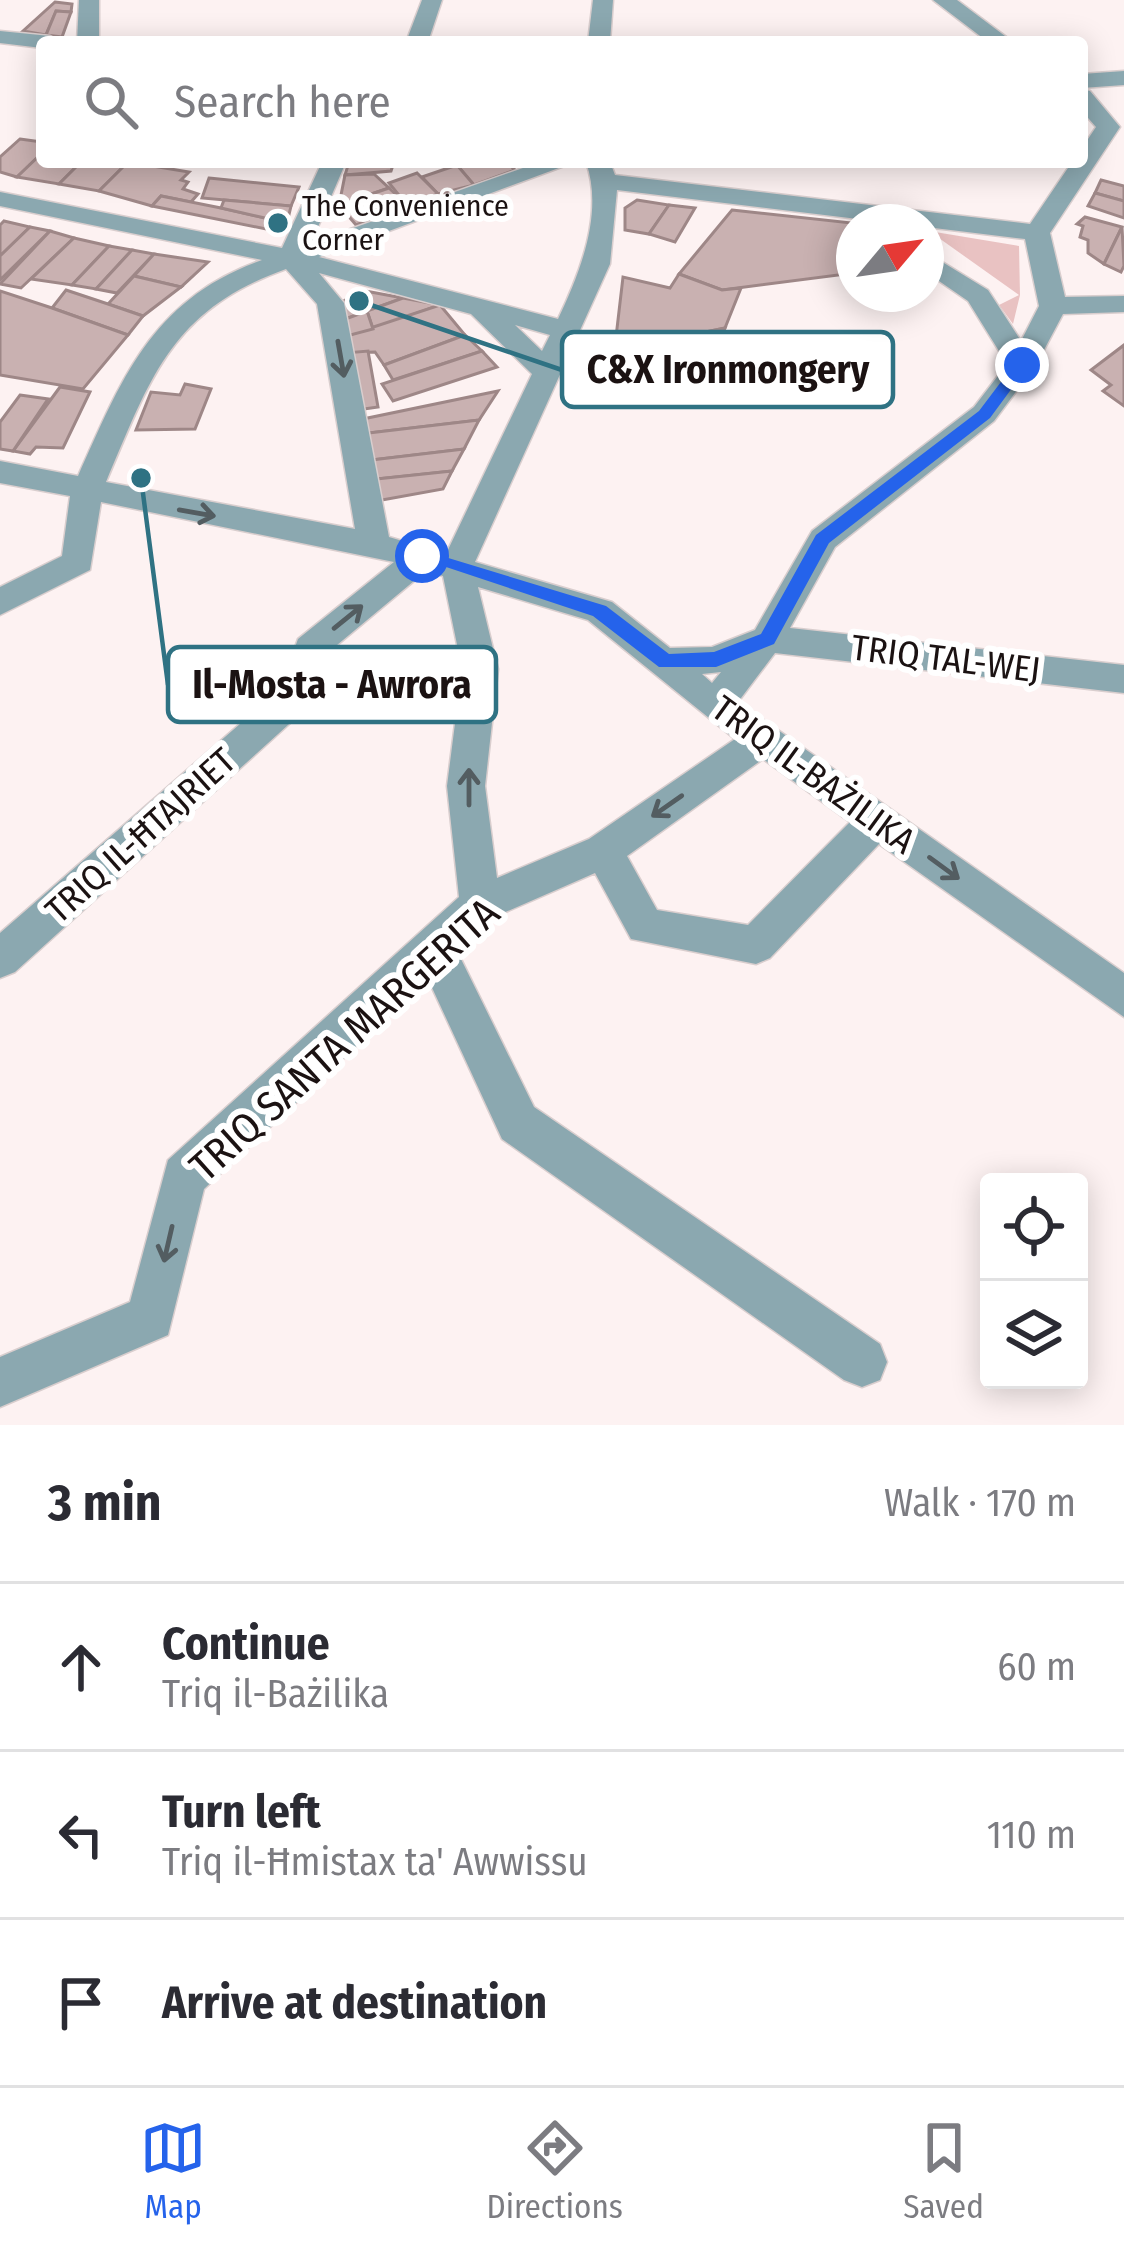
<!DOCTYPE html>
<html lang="en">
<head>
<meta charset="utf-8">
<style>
	:root { --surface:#fff; --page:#f2f2f3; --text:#2b2b33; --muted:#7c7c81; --line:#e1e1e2; --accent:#2563eb }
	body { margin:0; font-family:"Fira Sans Condensed",sans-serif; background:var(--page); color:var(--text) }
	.controls { position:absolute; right:36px; bottom:36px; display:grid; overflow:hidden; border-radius:12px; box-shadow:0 6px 30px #0003 }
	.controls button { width:108px; height:108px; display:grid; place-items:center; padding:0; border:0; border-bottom:3px solid var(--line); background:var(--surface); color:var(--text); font:60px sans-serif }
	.compass { position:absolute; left:836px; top:204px; width:108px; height:108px; border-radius:50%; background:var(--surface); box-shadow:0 6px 30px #0003; rotate:61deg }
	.stop { position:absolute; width:36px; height:36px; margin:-27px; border:9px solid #2563eb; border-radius:50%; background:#fff }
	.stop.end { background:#2563eb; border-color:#fff; box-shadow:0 3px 12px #0008 }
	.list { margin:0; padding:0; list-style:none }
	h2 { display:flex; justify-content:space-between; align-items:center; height:156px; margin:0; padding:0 48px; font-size:51px }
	h2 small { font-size:39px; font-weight:400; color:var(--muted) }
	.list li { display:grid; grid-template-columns:78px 1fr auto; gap:36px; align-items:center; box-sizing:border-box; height:168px; padding:0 48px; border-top:3px solid var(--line) }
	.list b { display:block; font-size:45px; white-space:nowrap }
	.list p { margin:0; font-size:39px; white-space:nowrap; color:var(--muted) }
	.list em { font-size:39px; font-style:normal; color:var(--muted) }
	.icon { flex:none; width:66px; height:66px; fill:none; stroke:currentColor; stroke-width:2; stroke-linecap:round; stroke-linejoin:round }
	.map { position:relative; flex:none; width:1124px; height:1425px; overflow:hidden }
	.search { position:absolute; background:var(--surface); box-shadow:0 6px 30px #0003; left:36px; right:36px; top:36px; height:132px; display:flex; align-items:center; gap:30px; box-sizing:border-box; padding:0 42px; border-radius:12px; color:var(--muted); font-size:45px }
	.sheet { height:660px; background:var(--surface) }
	nav { display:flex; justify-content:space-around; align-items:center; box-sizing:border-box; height:168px; border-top:3px solid var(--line); background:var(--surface); font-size:33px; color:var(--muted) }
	nav a { display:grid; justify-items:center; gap:6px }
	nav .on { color:var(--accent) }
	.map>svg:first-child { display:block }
	.green { fill:#e9c2c2 }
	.building { fill:#c9b1b1; stroke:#9e8787; stroke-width:3 }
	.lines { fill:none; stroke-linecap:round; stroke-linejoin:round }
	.minor-casing { stroke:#d9cece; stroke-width:3 }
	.minor { fill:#8ba8b0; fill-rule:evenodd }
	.oneway { stroke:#535d61 }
	.route { fill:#2563eb }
	.poi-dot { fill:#2f7283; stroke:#fff; stroke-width:4.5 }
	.labels { text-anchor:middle; stroke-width:12; stroke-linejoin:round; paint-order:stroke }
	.far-poi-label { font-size:30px; fill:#1b1212; stroke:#fff; text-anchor:start }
	.street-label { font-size:36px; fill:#1b1212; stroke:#fff }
	.near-street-label { font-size:42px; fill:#1b1212; stroke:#fff }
	.leader { fill:none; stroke:#2f7283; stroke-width:4.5 }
	.callout-dot { fill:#2f7283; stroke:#fff; stroke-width:4.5 }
	.callout { fill:#fff; stroke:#2f7283; stroke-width:4.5 }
	.callout-label { font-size:39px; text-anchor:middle; font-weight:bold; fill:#1b1212 }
</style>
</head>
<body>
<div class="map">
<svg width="1124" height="1425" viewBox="0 0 1124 1425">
	<rect width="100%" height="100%" fill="#fdf2f2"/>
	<polygon class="green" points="929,231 1019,246 1020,295 1013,324 999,305 1019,295"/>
	<g class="building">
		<polygon points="55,2 72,4 71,12 56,11 46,35 23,31"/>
		<polygon points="56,11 71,12 62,37 46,35"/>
		<polygon points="20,139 42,142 42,153 17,177 0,172 0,157"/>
		<polygon points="42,153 42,162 81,162 59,184 17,177"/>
		<polygon points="81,162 128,162 99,191 59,184"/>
		<polygon points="128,162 189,172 181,180 188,182 183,189 198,194 191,202 161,196 152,206 99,191"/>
		<polygon points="349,162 394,162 391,171 345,175"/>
		<polygon points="454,162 506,162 515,170 474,185"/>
		<polygon points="457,165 474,185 438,194 422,177"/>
		<polygon points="417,173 438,194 407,205 389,183"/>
		<polygon points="374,174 389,188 339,205 345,175"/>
		<polygon points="209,178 299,187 291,206 202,198"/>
		<polygon points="1101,180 1124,186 1124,201 1095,193"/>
		<polygon points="389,188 407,205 356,225 339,205"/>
		<polygon points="1095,193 1124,201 1124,218 1088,206"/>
		<polygon points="161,196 221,208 287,223 271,230 152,206"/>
		<polygon points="224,200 291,206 287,223 221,208"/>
		<polygon points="637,200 669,205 649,234 625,230 625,208"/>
		<polygon points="669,205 695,208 675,242 649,234"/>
		<polygon points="732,210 852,223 854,273 722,290 679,274"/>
		<polygon points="1085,217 1122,227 1104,264 1088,253 1088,240 1080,237 1083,226 1077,224"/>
		<polygon points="4,221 30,227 0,256 0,225"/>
		<polygon points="30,227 50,231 0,280 0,256"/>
		<polygon points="1122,227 1124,266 1121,272 1104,264"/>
		<polygon points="50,231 74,238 21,288 0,284"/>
		<polygon points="74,238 109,246 72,285 31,279"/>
		<polygon points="109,246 132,250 96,289 72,285"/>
		<polygon points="132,250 154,254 117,293 96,289"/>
		<polygon points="154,254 208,262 181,287 134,276"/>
		<polygon points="679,274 722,290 741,288 725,328 652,343 616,337 623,277 670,288"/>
		<polygon points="134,276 181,287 143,316 108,304"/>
		<polygon points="66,290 108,304 143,316 128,335 52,308"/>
		<polygon points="360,290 403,298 340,321 338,305"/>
		<polygon points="0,291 52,308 128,335 83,389 0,375"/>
		<polygon points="403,298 440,305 373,329 367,311"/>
		<polygon points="440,305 465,335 384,365 375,352 345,353 343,337"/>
		<polygon points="367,311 373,329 343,337 340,321"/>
		<polygon points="725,328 705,379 605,357 616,337 652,343"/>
		<polygon points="465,335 482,351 393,380 384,365"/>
		<polygon points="1124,345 1124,406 1103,391 1111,385 1091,370"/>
		<polygon points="368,351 378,407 350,411 345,353"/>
		<polygon points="482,351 497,367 393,401 382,384"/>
		<polygon points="185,384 211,389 195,429 136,430 151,392 180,395"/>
		<polygon points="60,387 90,392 63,448 36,447 30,454 13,451"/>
		<polygon points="498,391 479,420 360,434 358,420"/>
		<polygon points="20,395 48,399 13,451 0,449 0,422"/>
		<polygon points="479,420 464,449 363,461 360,434"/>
		<polygon points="464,449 452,471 367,480 363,461"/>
		<polygon points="452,471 443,489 371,502 367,480"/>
	</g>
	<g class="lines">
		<defs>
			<g id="minor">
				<polygon points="79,0 99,0 99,42 77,42"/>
				<polygon points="422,0 442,0 428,42 406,42"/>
				<polygon points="593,0 613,0 610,42 588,42"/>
				<polygon points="933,0 957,0 1013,42 988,42"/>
				<polygon points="0,31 50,36 61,42 42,42 42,48 0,43"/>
				<polygon points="1124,71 1124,85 1082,88 1082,74"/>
				<path d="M1082,89l8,2 30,36 -70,106 15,64 59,-1v16l-61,2 -27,51 -42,56 -159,126 -45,81 334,37v28l-349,-40 -37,49 386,271v44l-245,-173 -109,114 -14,6 -125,-25 -36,-66 -101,44 -37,34 77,156 346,237 7,18 -7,18 -18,7 -18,-7 -342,-241 -74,-160 -224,210 -36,146 -168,72v-50l130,-55 38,-142 291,-263 -12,-111 15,-117 -19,-93 -17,-5 -101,84 -16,51 -294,266 -15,6v-45l280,-244 18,-50 96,-77 -293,-60 -11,68 -90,45v-28l62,-31 8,-60 -70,-13v-22l78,15c44,-98 74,-177 184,-216l-262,-54v-14l282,56 40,-86h24l-35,81 229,-81h35l-256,95 239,62c22,-46 46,-106 28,-157h24l5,13 415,49 42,-62h10v-14l14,-21 -14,-16zM617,190l266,32h43v5l99,12 14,67 -18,35 -33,-51 -62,-38v20l42,29 39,63 -33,43 -162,124 -57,99 -43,17 -42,1 -58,-46 -137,-40 135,-298zM286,269l31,35 38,225 -249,-47c45,-105 65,-172 180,-213zM319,273l152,41 61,60 -86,180 -57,-17 -45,-234zM515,325l35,10 -8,16zM478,587l110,33 147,119 -146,100 -92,39 -12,-92 13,-117zM721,672l-9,11 -10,-9zM763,759l87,63 -102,103 -91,-15 -30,-54z"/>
			</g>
		</defs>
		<use href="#minor" class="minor-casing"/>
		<use href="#minor" class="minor"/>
	</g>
	<defs><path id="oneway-shaft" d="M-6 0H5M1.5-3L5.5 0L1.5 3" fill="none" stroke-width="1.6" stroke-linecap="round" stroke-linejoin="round" transform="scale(3)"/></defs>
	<g class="oneway">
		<use href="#oneway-shaft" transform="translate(341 359) rotate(80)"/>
		<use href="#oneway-shaft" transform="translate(197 513) rotate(10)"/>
		<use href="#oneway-shaft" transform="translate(348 617) rotate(-39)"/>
		<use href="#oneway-shaft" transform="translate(469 787) rotate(-90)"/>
		<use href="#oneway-shaft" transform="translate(667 806) rotate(145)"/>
		<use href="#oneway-shaft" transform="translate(944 868) rotate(36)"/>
		<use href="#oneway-shaft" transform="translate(168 1244) rotate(103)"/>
	</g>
	<polygon class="route" points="1016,362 1029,365 990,418 829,543 774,644 716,667 659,667 593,616 413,556 422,550 606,606 669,654 714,652 761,634 816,535 979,411"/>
	<circle class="poi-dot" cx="278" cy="223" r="12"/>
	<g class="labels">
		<g class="far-poi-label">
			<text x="302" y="216">The Convenience<tspan x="302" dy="34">Corner</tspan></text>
		</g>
		<g class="street-label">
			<text transform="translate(946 658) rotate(7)" y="13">TRIQ TAL-WEJ</text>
			<text transform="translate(814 774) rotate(36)" y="13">TRIQ IL-BAŻILIKA</text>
			<text transform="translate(140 835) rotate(-42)" y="13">TRIQ IL-ĦTAJRIET</text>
		</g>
		<g class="near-street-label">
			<text transform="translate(344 1039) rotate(-42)" y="15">TRIQ SANTA MARGERITA</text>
		</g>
	</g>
	<path class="leader" d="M359 301L562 370M141 478L168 685"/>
	<g class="callout-dot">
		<circle cx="359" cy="301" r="12"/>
		<circle cx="141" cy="478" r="12"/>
	</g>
	<g class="callout">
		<rect x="562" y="332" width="331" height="75" rx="12"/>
		<rect x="168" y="647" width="328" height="75" rx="12"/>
	</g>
	<g class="callout-label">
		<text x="728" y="383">C&amp;X Ironmongery</text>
		<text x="332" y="698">Il-Mosta - Awrora</text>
	</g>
</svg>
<div class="controls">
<button><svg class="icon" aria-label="locate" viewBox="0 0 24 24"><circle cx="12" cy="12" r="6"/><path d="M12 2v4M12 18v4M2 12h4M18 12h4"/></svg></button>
<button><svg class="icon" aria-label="layers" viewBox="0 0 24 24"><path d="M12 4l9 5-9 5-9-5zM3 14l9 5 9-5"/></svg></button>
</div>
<svg class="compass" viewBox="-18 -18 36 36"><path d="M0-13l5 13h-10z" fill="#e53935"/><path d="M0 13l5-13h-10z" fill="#7c7c81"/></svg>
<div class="stop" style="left:422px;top:556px"></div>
<div class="stop end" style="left:1022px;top:365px"></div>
<div class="search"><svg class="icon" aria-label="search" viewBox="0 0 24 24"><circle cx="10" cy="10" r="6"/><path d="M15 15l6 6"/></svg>Search here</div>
</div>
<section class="sheet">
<h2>3 min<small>Walk · 170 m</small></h2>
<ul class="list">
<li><svg class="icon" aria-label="ahead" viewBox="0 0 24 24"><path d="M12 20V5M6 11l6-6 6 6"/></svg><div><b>Continue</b><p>Triq il-Bażilika</p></div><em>60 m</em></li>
<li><svg class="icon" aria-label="left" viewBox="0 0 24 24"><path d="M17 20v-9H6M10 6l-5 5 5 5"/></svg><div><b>Turn left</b><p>Triq il-Ħmistax ta' Awwissu</p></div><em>110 m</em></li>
<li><svg class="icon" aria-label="arrive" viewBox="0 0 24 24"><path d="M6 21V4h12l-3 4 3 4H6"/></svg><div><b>Arrive at destination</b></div></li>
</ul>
</section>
<nav>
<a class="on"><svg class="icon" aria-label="map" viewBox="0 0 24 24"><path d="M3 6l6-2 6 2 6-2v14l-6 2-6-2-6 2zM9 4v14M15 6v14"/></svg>Map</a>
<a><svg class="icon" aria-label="directions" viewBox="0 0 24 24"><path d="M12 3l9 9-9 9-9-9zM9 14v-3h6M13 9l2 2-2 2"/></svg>Directions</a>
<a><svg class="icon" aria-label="saved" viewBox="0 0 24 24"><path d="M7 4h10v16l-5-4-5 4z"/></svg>Saved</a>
</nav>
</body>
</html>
